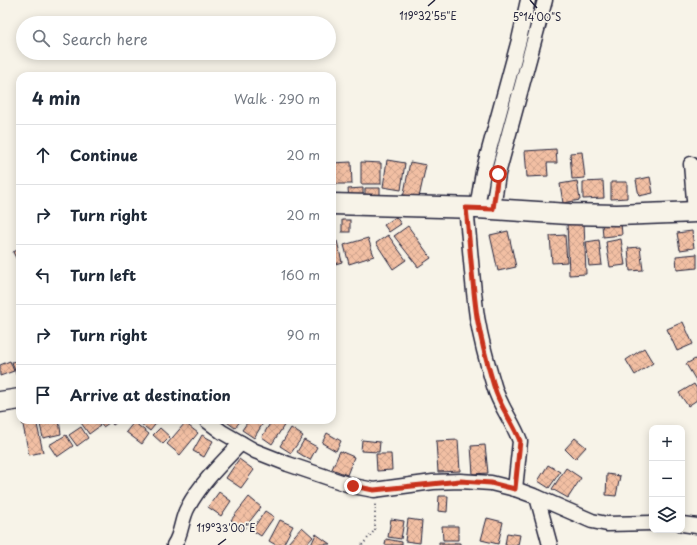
<!DOCTYPE html>
<html lang="en">
<head>
<meta charset="utf-8">
<style>
	:root { --surface:#fff; --page:#f2f2f3; --text:#1f2937; --muted:#747a83; --line:#e0e1e3 }
	body { margin:0; font-family:"Playpen Sans",sans-serif; background:var(--page); color:var(--text) }
	.controls { position:absolute; right:12px; bottom:12px; display:grid; overflow:hidden; border-radius:8px; box-shadow:0 2px 10px #0003 }
	.controls button { width:36px; height:36px; display:grid; place-items:center; padding:0; border:0; border-bottom:1px solid var(--line); background:var(--surface); color:var(--text); font:20px sans-serif }
	.stop { position:absolute; width:12px; height:12px; margin:-9px; border:3px solid #c8321e; border-radius:50%; background:#fff }
	.stop.end { background:#c8321e; border-color:#fff; box-shadow:0 1px 4px #0008 }
	.list { margin:0; padding:0; list-style:none }
	h2 { display:flex; justify-content:space-between; align-items:center; height:52px; margin:0; padding:0 16px; font-size:17px }
	h2 small { font-size:13px; font-weight:400; color:var(--muted) }
	.list li { display:grid; grid-template-columns:26px 1fr auto; gap:12px; align-items:center; box-sizing:border-box; height:60px; padding:0 16px; border-top:1px solid var(--line) }
	.list b { display:block; font-size:15px; white-space:nowrap }
	.list em { font-size:13px; font-style:normal; color:var(--muted) }
	.icon { flex:none; width:22px; height:22px; fill:none; stroke:currentColor; stroke-width:2; stroke-linecap:round; stroke-linejoin:round }
	.map { position:relative; flex:none; width:697px; height:545px; overflow:hidden }
	.search { position:absolute; background:var(--surface); box-shadow:0 2px 10px #0003; left:16px; top:16px; width:320px; height:44px; display:flex; align-items:center; gap:10px; box-sizing:border-box; padding:0 14px; border-radius:22px; color:var(--muted); font-size:15px }
	.panel { position:absolute; background:var(--surface); box-shadow:0 2px 10px #0003; left:16px; top:72px; width:320px; height:352px; border-radius:12px }
	.map>svg:first-child { display:block }
	.building { fill:url(#building-cross-hatch); stroke:#22223b }
	.lines { fill:none; stroke-linecap:round; stroke-linejoin:round }
	.minor-casing { stroke:#22223b; stroke-width:17 }
	.secondary-casing { stroke:#22223b; stroke-width:23 }
	.path { stroke:#22223b; stroke-width:2; stroke-dasharray:1 3; stroke-linecap:butt }
	.minor { stroke:#f7f3e8; stroke-width:14 }
	.secondary { stroke:#f7f3e8; stroke-width:20 }
	.route { stroke:#c8321e; stroke-width:5 }
	.ticks { fill:none; stroke:#22223b; stroke-width:1.5 }
	.ticks-label { font-size:10px; text-anchor:middle; fill:#22223b; stroke:#f7f3e8; stroke-width:3.5; stroke-linejoin:round; paint-order:stroke }
</style>
</head>
<body>
<div class="map">
<svg width="697" height="545" viewBox="0 0 697 545">
	<defs>
		<pattern id="building-cross-hatch" width="8" height="8" patternUnits="userSpaceOnUse"><rect width="8" height="8" fill="#f2bfa3"/><path d="M0 0l8 8M0 8l8-8" fill="none" stroke="#cfa48d"/></pattern>
	</defs>
	<rect width="100%" height="100%" fill="#f7f3e8"/>
	<filter id="ink" filterUnits="userSpaceOnUse"><feTurbulence type="fractalNoise" baseFrequency=".025" numOctaves="2"/><feDisplacementMap in="SourceGraphic" scale="8" xChannelSelector="R" yChannelSelector="G"/><feConvolveMatrix kernelMatrix="1 2 1 2 8 2 1 2 1" color-interpolation-filters="sRGB"/></filter>
	<g filter="url(#ink)">
		<g class="building">
			<polygon points="556,149 557,163 547,163 548,176 527,177 525,151"/>
			<polygon points="582,152 585,178 572,179 570,153"/>
			<polygon points="387,160 405,163 401,190 383,187"/>
			<polygon points="351,162 352,184 333,184 332,163"/>
			<polygon points="361,162 381,163 381,184 361,184"/>
			<polygon points="410,162 426,165 418,202 403,198"/>
			<polygon points="650,177 653,193 639,196 636,180"/>
			<polygon points="577,181 580,200 563,203 560,184"/>
			<polygon points="603,181 604,198 583,199 583,182"/>
			<polygon points="611,182 627,182 627,198 611,199"/>
			<polygon points="363,188 363,197 349,198 348,189"/>
			<polygon points="365,188 380,188 380,198 365,199"/>
			<polygon points="396,217 401,224 389,232 384,225"/>
			<rect x="342" y="220" width="8" height="12"/>
			<polygon points="567,222 584,222 586,274 569,275"/>
			<polygon points="621,223 622,235 603,237 602,224"/>
			<polygon points="408,226 431,258 418,267 394,236"/>
			<polygon points="508,231 516,267 498,271 490,235"/>
			<polygon points="692,231 694,248 680,250 677,233"/>
			<polygon points="388,235 406,260 393,269 376,243"/>
			<polygon points="565,235 567,262 552,263 550,236"/>
			<polygon points="368,238 374,256 349,264 344,245"/>
			<polygon points="621,239 625,265 610,267 606,242"/>
			<polygon points="599,240 602,265 589,266 586,242"/>
			<polygon points="337,241 342,262 332,265 332,242"/>
			<polygon points="640,247 643,270 630,271 628,248"/>
			<polygon points="20,249 20,264 19,264 13,252"/>
			<polygon points="697,254 697,268 677,270 676,256"/>
			<polygon points="683,322 693,344 677,351 667,329"/>
			<polygon points="644,348 653,363 635,375 626,360"/>
			<polygon points="697,358 697,382 686,364"/>
			<polygon points="20,360 20,386 12,362"/>
			<polygon points="10,361 14,371 0,376 0,365"/>
			<polygon points="694,384 697,389 697,400 688,406 679,393"/>
			<polygon points="22,420 36,420 43,452 29,455"/>
			<polygon points="39,420 59,420 61,434 43,438"/>
			<polygon points="79,420 96,420 100,426 89,434"/>
			<polygon points="97,420 107,420 109,423 103,427"/>
			<polygon points="109,420 120,420 113,425"/>
			<polygon points="136,420 159,420 150,431"/>
			<polygon points="224,420 241,420 235,428"/>
			<polygon points="249,420 265,420 254,438 242,430"/>
			<polygon points="272,420 277,420 285,424 272,444 262,437"/>
			<polygon points="134,422 149,434 142,444 126,432"/>
			<polygon points="185,423 198,433 180,455 167,444"/>
			<polygon points="81,427 88,438 77,446 69,435"/>
			<polygon points="160,428 170,437 163,444 153,435"/>
			<polygon points="291,428 303,436 291,453 280,446"/>
			<polygon points="327,433 341,441 336,451 322,443"/>
			<polygon points="66,435 73,446 57,457 49,445"/>
			<polygon points="202,435 213,441 204,457 193,451"/>
			<polygon points="575,438 586,447 575,459 565,449"/>
			<polygon points="304,440 317,447 310,460 297,452"/>
			<polygon points="362,440 380,442 379,452 361,451"/>
			<polygon points="458,440 460,471 438,472 436,441"/>
			<polygon points="485,445 488,473 473,474 471,446"/>
			<polygon points="340,451 354,457 347,475 332,469"/>
			<polygon points="376,454 391,454 392,470 377,471"/>
			<polygon points="239,459 254,470 241,488 226,478"/>
			<polygon points="548,465 560,472 549,488 538,481"/>
			<polygon points="566,468 581,478 568,498 552,489"/>
			<polygon points="607,474 620,476 616,496 606,495"/>
			<polygon points="219,492 231,501 221,516 208,507"/>
			<polygon points="439,496 448,496 447,512 438,511"/>
			<polygon points="249,497 261,507 243,530 231,520"/>
			<polygon points="265,511 274,517 261,536 252,530"/>
			<polygon points="487,518 503,522 498,544 481,540"/>
			<polygon points="391,519 404,521 401,539 388,537"/>
			<polygon points="408,519 422,521 420,543 405,541"/>
			<polygon points="280,520 293,526 283,545 276,545 269,541"/>
			<polygon points="442,526 458,526 458,540 443,540"/>
			<polygon points="302,527 313,537 306,545 290,545 288,543"/>
			<polygon points="507,533 520,535 518,545 505,545"/>
			<polygon points="316,534 330,544 311,545"/>
			<polygon points="386,539 402,542 402,545 385,545"/>
			<polygon points="439,542 460,543 460,545 439,545"/>
		</g>
		<g class="lines">
			<defs>
				<g id="minor">
					<polyline points="691,164 695,212"/>
					<path d="M466,208c4,36 6,73 11,109 4,23 10,46 17,69 5,19 19,36 26,55l-5,48"/>
					<polyline points="477,208 483,172 519,40 528,0"/>
					<polyline points="493,209 498,174 545,0"/>
					<polyline points="206,420 222,432 255,451 288,464 353,486 374,490 433,482 460,481 491,483 515,489 537,497 592,521 607,524 652,523"/>
					<polyline points="537,497 550,545"/>
					<polyline points="682,524 697,526"/>
					<path d="M174,545c8,-11 7,-26 14,-38 13,-24 34,-44 53,-64"/>
				</g>
				<g id="secondary">
					<polyline points="332,204 477,208 569,214 617,215 697,212"/>
					<polyline points="0,402 20,399"/>
				</g>
			</defs>
			<use href="#minor" class="minor-casing"/>
			<use href="#secondary" class="secondary-casing"/>
			<polyline class="path" points="362,545 375,530 375,503"/>
			<use href="#minor" class="minor"/>
			<use href="#secondary" class="secondary"/>
		</g>
	</g>
	<g class="lines" filter="url(#ink)">
		<path class="route" d="M353,486l21,4 86,-9 31,2 24,6 5,-48c-7,-19 -21,-35 -26,-55 -7,-23 -13,-46 -17,-69 -5,-36 -7,-73 -11,-109l27,1 5,-35"/>
	</g>
	<path class="ticks" d="M530,0l7,8M428,6l7,-6M218,545l8,-6"/>
	<g class="ticks-label">
		<text x="428" y="20">119°32'55"E</text>
		<text x="537" y="21">5°14'00"S</text>
		<text x="226" y="532">119°33'00"E</text>
	</g>
</svg>
<div class="controls">
<button>+</button>
<button>−</button>
<button><svg class="icon" aria-label="layers" viewBox="0 0 24 24"><path d="M12 4l9 5-9 5-9-5zM3 14l9 5 9-5"/></svg></button>
</div>
<div class="stop" style="left:498px;top:174px"></div>
<div class="stop end" style="left:353px;top:486px"></div>
<div class="search"><svg class="icon" aria-label="search" viewBox="0 0 24 24"><circle cx="10" cy="10" r="6"/><path d="M15 15l6 6"/></svg>Search here</div>
<section class="panel">
<h2>4 min<small>Walk · 290 m</small></h2>
<ul class="list">
<li><svg class="icon" aria-label="ahead" viewBox="0 0 24 24"><path d="M12 20V5M6 11l6-6 6 6"/></svg><div><b>Continue</b></div><em>20 m</em></li>
<li><svg class="icon" aria-label="right" viewBox="0 0 24 24"><path d="M7 20v-9h11M14 6l5 5-5 5"/></svg><div><b>Turn right</b></div><em>20 m</em></li>
<li><svg class="icon" aria-label="left" viewBox="0 0 24 24"><path d="M17 20v-9H6M10 6l-5 5 5 5"/></svg><div><b>Turn left</b></div><em>160 m</em></li>
<li><svg class="icon" aria-label="right" viewBox="0 0 24 24"><path d="M7 20v-9h11M14 6l5 5-5 5"/></svg><div><b>Turn right</b></div><em>90 m</em></li>
<li><svg class="icon" aria-label="arrive" viewBox="0 0 24 24"><path d="M6 21V4h12l-3 4 3 4H6"/></svg><div><b>Arrive at destination</b></div></li>
</ul>
</section>
</div>
</body>
</html>
